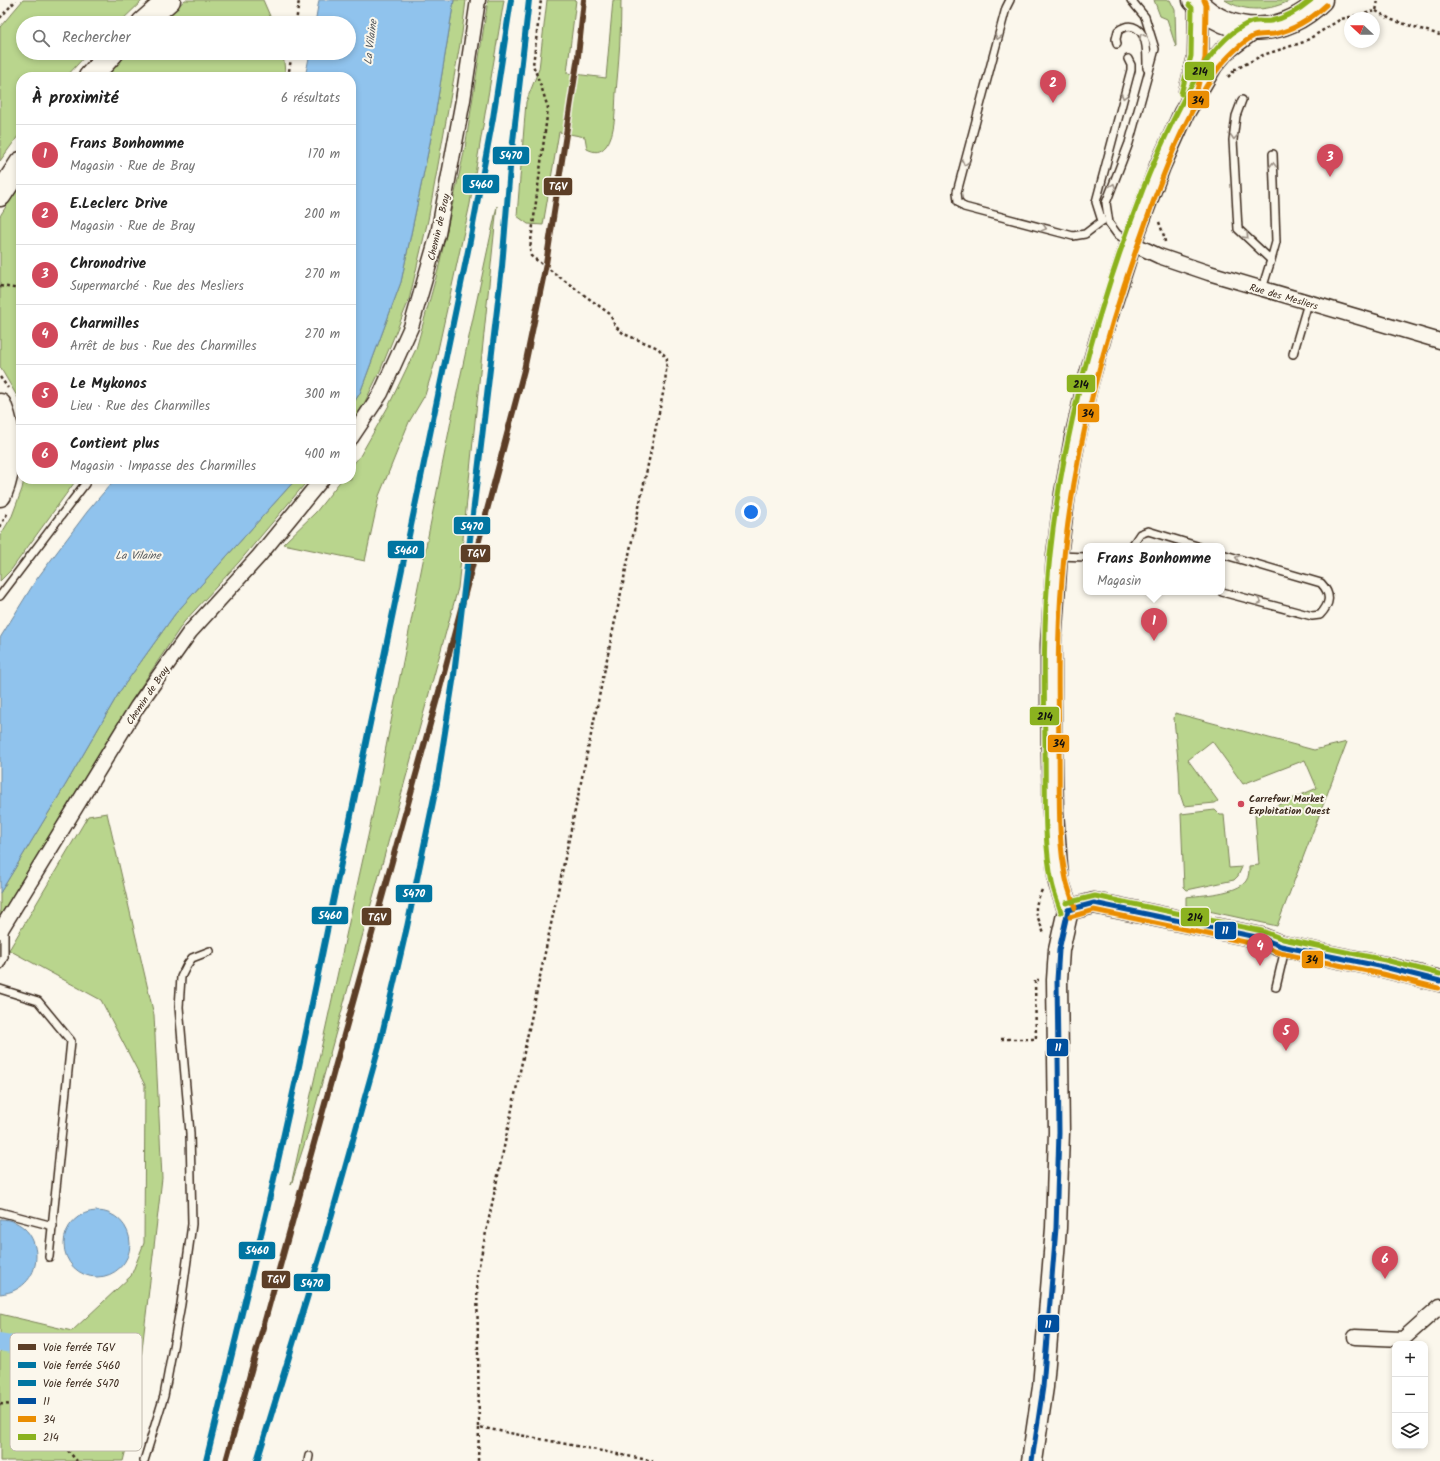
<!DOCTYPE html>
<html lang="fr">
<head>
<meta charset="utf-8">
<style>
	:root { --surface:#fff; --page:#f2f2f2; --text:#222; --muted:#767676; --line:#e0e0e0; --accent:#d1495b }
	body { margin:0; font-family:Kalam,sans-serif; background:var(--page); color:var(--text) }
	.controls { position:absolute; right:12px; bottom:12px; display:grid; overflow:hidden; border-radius:8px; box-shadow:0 2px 6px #0003 }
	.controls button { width:36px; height:36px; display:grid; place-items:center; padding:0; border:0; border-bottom:1px solid var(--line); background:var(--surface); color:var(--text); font:20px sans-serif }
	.compass { position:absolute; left:1344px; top:12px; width:36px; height:36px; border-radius:50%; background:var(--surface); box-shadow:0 2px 6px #0003; rotate:292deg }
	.you { position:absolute; left:751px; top:512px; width:14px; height:14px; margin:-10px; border:3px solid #fff; border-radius:50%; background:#1a73e8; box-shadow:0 0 0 6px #1a73e833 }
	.badge { display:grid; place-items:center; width:26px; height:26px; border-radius:50%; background:var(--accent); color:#fff; font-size:13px; font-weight:700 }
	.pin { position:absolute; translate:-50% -33px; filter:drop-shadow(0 1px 2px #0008) }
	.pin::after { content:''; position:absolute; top:21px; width:14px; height:12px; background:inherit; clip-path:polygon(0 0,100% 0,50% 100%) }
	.popup { position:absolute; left:1083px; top:543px; width:142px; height:52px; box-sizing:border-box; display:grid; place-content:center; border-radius:8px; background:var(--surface); filter:drop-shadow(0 1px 3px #0005); font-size:13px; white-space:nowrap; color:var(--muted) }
	.popup b { font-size:15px; color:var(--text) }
	.popup::after { content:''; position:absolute; left:50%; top:100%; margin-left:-8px; border:8px solid transparent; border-top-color:var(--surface) }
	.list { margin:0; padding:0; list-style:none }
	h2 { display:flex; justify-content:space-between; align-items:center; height:52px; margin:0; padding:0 16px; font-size:17px }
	h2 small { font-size:13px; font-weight:400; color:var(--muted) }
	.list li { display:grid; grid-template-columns:26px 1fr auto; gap:12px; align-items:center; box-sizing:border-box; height:60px; padding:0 16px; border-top:1px solid var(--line) }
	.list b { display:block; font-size:15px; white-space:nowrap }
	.list p { margin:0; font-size:13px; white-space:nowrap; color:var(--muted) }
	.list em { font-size:13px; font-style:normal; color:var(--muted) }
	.icon { flex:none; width:22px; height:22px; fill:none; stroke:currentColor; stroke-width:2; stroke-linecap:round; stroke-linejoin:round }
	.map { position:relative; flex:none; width:1440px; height:1461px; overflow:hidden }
	.search { position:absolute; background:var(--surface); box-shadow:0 2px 6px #0003; left:16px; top:16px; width:340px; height:44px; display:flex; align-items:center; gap:10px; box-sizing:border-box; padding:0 14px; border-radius:22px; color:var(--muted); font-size:15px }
	.panel { position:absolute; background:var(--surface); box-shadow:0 2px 6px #0003; left:16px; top:72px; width:340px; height:412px; border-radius:16px }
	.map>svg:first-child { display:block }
	.green { fill:#b9d58d; stroke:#7a8056 }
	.water { fill:#90c3ed; stroke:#6e869a }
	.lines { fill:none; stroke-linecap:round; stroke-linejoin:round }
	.canal { stroke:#90c3ed; stroke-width:18 }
	.lane-casing { stroke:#3b2a1e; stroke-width:10 }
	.street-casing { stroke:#3b2a1e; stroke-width:17 }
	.secondary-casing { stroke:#3b2a1e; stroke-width:23 }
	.primary-casing { stroke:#3b2a1e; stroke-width:25 }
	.path { stroke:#3b2a1e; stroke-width:2.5; stroke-dasharray:3 3; stroke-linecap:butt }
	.lane { stroke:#fbf7ec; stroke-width:7 }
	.street { stroke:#fbf7ec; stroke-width:14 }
	.secondary { stroke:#fbf7ec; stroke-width:20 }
	.primary { stroke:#fbf7ec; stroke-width:22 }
	.bus-1-casing { stroke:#fbf7ec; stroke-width:8 }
	.bus-2-casing { stroke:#fbf7ec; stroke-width:8 }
	.bus-3-casing { stroke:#fbf7ec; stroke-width:8 }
	.bus-1 { stroke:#004f9e; stroke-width:5 }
	.bus-2 { stroke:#ea8d02; stroke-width:5 }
	.bus-3 { stroke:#8bb21f; stroke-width:5 }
	.rail-1-casing { stroke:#fbf7ec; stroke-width:9 }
	.rail-2-casing { stroke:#fbf7ec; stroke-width:9 }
	.rail-3-casing { stroke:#fbf7ec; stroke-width:9 }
	.rail-1 { stroke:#5c3e26; stroke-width:6 }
	.rail-2 { stroke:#0075a1; stroke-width:6 }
	.rail-3 { stroke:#0075a1; stroke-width:6 }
	.oneway { stroke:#9b9085 }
	.poi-dot { fill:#d1495b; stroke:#fbf7ec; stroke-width:1.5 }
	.labels { text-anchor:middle; stroke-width:4; stroke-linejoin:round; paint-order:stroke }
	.street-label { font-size:10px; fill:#3b2a1e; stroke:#fbf7ec }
	.poi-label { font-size:10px; font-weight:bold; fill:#3b2a1e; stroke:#fbf7ec; text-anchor:start }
	.water-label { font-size:11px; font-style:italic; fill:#54585c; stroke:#fbf7ec }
	.key { fill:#fbf7ec; stroke:#c1baae; stroke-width:1 }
	.key-label { font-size:11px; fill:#3b2a1e }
	.line-badge { stroke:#fbf7ec; stroke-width:1.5 }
	.badge-label { font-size:11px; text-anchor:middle; font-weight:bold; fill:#fff }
	.pale-badge-label { font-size:11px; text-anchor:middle; font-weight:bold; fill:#111 }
</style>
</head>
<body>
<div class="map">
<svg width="1440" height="1461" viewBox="0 0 1440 1461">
	<rect width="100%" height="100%" fill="#fbf7ec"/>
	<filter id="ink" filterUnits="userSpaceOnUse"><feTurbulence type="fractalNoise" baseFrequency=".025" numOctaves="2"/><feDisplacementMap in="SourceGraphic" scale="8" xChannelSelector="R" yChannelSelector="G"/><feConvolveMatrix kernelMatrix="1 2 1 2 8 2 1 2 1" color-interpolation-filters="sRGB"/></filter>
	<g filter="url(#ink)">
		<g class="green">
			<polygon points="23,0 143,0 119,23 23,23 23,53 88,53 66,77 21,77 21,132 0,161 0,27"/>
			<polygon points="185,0 263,0 273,23 159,23"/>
			<polygon points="454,0 466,0 462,33 428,220 409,300 380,371 363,406 351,423 351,407 360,393 401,282 433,128"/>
			<polygon points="488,0 504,0 470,204 436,359 425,395 409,422 379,496 365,561 283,544 316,512 342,479 351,479 351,467 360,456 388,407 416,349 438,270 465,148"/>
			<path d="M547,0h29l-9,73 39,5 7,-78h8c0,31 -2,61 -5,92 -1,15 0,42 -10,54 -6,7 -11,7 -19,3l-2,-12 -26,-5 -16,93 -15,-1 -11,-8 9,-114 13,-33z"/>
			<polygon points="1154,0 1170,0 1175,10 1176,47 1167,19 1160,16"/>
			<path d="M1225,0h66c-21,11 -46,13 -66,0z"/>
			<polygon points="129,53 283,53 285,72 284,77 104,77"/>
			<polygon points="21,183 21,403 0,367 0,216"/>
			<polygon points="497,206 458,588 309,1130 291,1185 370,827 452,416"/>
			<polygon points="24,479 77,479 11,570 0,581 0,536 12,516 22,489"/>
			<polygon points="296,479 309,479 239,562 184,622 134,697 0,916 0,893 66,784 120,691 175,614"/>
			<path d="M1175,713l139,37 33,-8 -70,184 -91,-20v-9c15,-2 51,-3 60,-16 3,-4 3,-10 3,-15l10,-1 -4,-50 62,-27 -12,-28 -62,24 -31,-43 -24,19 30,41 -3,2 -31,3 -4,-12 -1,-24 -5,-51z"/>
			<polygon points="1215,810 1220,815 1224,815 1229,868 1242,867 1238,876 1234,880 1187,890 1184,887 1181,814"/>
			<polygon points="107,813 154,1015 162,1178 134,1418 123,1461 0,1461 0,1314 72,1331 131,1276 144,1243 145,1085 101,1000 9,950 88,816"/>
		</g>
		<g class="water">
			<polygon points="319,0 454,0 433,128 401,282 360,393 351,407 351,77 305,77 310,53 349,53 349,23 315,23"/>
			<polygon points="115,479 296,479 175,614 120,691 66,784 0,893 0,638 36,580 87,512"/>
			<circle cx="97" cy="1244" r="33"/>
			<path d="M0,1219c46,1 50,70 0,75z"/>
		</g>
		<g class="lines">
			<polyline class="canal" points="0,1342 80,1356"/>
			<defs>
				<g id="lane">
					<polyline points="1010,0 1006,8 957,192 958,201 964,207 1073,236 1085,234 1102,221"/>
					<path d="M1117,44l-1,-5 2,-8c14,-11 26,-1 28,15 1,7 1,15 1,22"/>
					<polyline points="1242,100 1236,116 1233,140 1238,229 1271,260 1276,242 1273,154"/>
					<polyline points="1102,221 1096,202 1131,70 1131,65 1128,59"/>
					<polyline points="1129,242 1117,234 1109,223 1106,203 1129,143 1155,49 1145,17 1131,0"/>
					<polyline points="1262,289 1271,260"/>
					<polyline points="1293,354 1308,303"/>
					<polyline points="1132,546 1140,534 1148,531 1197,546"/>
					<polyline points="1058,556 1086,557"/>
					<path d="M1222,592l90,24 8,-1c10,-11 12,-20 1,-32l-99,-29"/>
					<polyline points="0,596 85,484 87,479"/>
					<polyline points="0,965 4,957 4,928"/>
					<polyline points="1276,987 1285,949"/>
					<polyline points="0,989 38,1001 71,1041 49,1257"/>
					<polyline points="0,1212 53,1226"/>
					<polyline points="144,1461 164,1396 181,1304 192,1224 190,1133 179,1007 181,977 187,965 192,958 210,951"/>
					<polyline points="308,1461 309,1456"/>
				</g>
				<g id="street">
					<polyline points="1131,243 1159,256 1209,273 1440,341"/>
					<polyline points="351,438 381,393 411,327 438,234 463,100 478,0"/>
					<polyline points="0,931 137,707 190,632 259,556 322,479"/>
					<polyline points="1355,1337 1403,1339 1440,1306"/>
				</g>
				<g id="secondary">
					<polyline points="1189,92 1198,57 1199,5"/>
					<polyline points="1068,910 1094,903 1261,938 1281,946 1384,967 1440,981"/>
					<polyline points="1032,1461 1043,1387 1056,1228 1059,1132 1057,980 1059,950 1068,910 1059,883 1057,866 1053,812 1051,702 1051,644 1057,555 1065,493 1075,438 1088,382 1101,336 1131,243 1160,166 1184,113 1213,64 1225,50 1253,29"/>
				</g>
				<g id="primary">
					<path d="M1194,0c36,39 91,37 127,0"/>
					<polyline points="143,23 169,0"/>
					<polyline points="90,77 112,53"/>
					<polyline points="0,195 21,163"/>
					<path d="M0,405c12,29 12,62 0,90"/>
				</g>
			</defs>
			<use href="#lane" class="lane-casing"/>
			<use href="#street" class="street-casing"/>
			<use href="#secondary" class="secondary-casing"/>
			<use href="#primary" class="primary-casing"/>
			<g class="path">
				<polyline points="1376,11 1392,20 1440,35"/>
				<polyline points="0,18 16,0"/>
				<polyline points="296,23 299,0"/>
				<polyline points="1234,69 1236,69 1263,55 1304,42 1341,19 1376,11 1378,0"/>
				<polyline points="288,77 292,53"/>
				<polyline points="1228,77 1236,69"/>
				<polyline points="1159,222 1164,236 1165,242"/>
				<polyline points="0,286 21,289"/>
				<polyline points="0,377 8,388"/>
				<polyline points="0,527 8,512"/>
				<path d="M1042,890c-11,23 -5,22 2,44"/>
				<polyline points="1001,1039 1036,1039 1035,980 1039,980"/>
				<polyline points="0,1404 45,1406 92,1392"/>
				<polyline points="42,1406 28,1428 64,1446 77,1461"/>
				<polyline points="479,1427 477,1275 665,384 667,358 658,348 624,334 615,326 610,314 531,256 530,249 548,108 542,89 533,65 541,0"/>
				<polyline points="478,1461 479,1427 653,1461"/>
			</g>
			<use href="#lane" class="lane"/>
			<use href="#street" class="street"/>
			<use href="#secondary" class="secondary"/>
			<use href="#primary" class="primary"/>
			<defs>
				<g id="bus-1">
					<polyline points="1068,910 1094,903 1261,938 1281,946 1384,967 1440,981"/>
					<polyline points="1032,1461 1043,1387 1056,1228 1059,1132 1057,980 1059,950 1068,910"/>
				</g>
				<g id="bus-2">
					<polyline points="1195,98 1205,58 1206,5 1204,0"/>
					<path d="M1075,908c-3,-10 -7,-19 -9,-29 -9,-42 -6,-87 -7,-130 -1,-57 -2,-113 3,-170 9,-118 40,-235 80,-346 19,-54 42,-117 75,-163 8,-11 26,-29 37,-34 6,-2 14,-1 20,-2 20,-4 37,-15 52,-29"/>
					<polyline points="1070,917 1094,910 1259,945 1280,953 1382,974 1438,988"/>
				</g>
				<g id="bus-3">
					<polyline points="1181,94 1191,56 1192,8 1189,5"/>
					<polyline points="1066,903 1095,896 1262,931 1283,939 1385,960 1440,974"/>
					<path d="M1061,912c-3,-10 -7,-19 -9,-29 -9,-44 -6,-91 -7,-136 -1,-64 -2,-128 5,-192 13,-125 48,-249 93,-366 14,-35 29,-69 47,-101 6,-10 11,-21 19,-30 10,-13 26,-30 42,-36 6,-2 13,0 20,-1 15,-3 28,-11 40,-21"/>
				</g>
			</defs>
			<use href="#bus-1" class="bus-1-casing"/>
			<use href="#bus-2" class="bus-2-casing"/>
			<use href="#bus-3" class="bus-3-casing"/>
			<use href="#bus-1" class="bus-1"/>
			<use href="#bus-2" class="bus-2"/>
			<use href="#bus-3" class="bus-3"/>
			<defs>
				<polyline id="rail-1" points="226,1461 440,688 524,370 546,264 578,56 584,0"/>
				<polyline id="rail-2" points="206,1461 267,1210 299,1066 470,241 493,118 511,0"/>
				<polyline id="rail-3" points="257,1461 323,1246 379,1047 407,927 437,783 454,675 502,267 510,168 529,0"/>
			</defs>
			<use href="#rail-1" class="rail-1-casing"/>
			<use href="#rail-2" class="rail-2-casing"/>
			<use href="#rail-3" class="rail-3-casing"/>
			<use href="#rail-1" class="rail-1"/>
			<use href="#rail-2" class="rail-2"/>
			<use href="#rail-3" class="rail-3"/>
		</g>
		<defs><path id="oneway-chevron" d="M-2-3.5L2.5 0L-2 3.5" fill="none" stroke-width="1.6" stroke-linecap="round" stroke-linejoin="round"/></defs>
		<g class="oneway">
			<use href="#oneway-chevron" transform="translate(1142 36) rotate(-116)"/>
			<use href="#oneway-chevron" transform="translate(998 37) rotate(105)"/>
			<use href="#oneway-chevron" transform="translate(1124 96) rotate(105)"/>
			<use href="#oneway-chevron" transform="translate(1234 137) rotate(94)"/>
			<use href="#oneway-chevron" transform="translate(965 163) rotate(105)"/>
			<use href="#oneway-chevron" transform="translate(1273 165) rotate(-91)"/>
			<use href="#oneway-chevron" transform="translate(1113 186) rotate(-70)"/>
			<use href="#oneway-chevron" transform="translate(1044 228) rotate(15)"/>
			<use href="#oneway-chevron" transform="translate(1246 236) rotate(44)"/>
			<use href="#oneway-chevron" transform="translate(1238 558) rotate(-163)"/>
			<use href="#oneway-chevron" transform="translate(1259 602) rotate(15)"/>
		</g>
	</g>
	<circle class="poi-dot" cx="1241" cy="804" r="4"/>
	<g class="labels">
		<g class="street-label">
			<text transform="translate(438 227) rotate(-77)" y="4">Chemin de Bray</text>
			<text transform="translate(1284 296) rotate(16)" y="4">Rue des Mesliers</text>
			<text transform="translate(147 695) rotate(-56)" y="4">Chemin de Bray</text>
		</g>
		<g class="poi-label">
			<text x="1249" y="802">Carrefour Market<tspan x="1249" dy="12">Exploitation Ouest</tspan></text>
		</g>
		<g class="water-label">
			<text transform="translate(370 42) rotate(-83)" y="4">La Vilaine</text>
			<text x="138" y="559">La Vilaine</text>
		</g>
	</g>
	<rect x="10" y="1333" width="132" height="118" rx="6" class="key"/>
	<rect x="18" y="1344" width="18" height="6" fill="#5c3e26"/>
	<rect x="18" y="1362" width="18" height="6" fill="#0075a1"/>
	<rect x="18" y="1380" width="18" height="6" fill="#0075a1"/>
	<rect x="18" y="1398" width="18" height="6" fill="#004f9e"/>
	<rect x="18" y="1416" width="18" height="6" fill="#ea8d02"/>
	<rect x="18" y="1434" width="18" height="6" fill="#8bb21f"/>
	<g class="key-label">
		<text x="43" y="1351">Voie ferrée TGV</text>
		<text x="43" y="1369">Voie ferrée 5460</text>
		<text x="43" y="1387">Voie ferrée 5470</text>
		<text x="43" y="1405">11</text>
		<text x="43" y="1423">34</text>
		<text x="43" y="1441">214</text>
	</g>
	<g class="line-badge">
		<rect x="1184" y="61" width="31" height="20" rx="4" fill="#8bb21f"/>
		<rect x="1187" y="90" width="23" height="19" rx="4" fill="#ea8d02"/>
		<rect x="492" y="146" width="38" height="19" rx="4" fill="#0075a1"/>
		<rect x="462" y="174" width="38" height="20" rx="4" fill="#0075a1"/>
		<rect x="543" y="177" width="30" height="19" rx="4" fill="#5c3e26"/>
		<rect x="1066" y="374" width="30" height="19" rx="4" fill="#8bb21f"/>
		<rect x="1077" y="403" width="23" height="20" rx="4" fill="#ea8d02"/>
		<rect x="453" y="516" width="38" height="19" rx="4" fill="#0075a1"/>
		<rect x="387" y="540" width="38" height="19" rx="4" fill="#0075a1"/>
		<rect x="460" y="544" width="31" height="19" rx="4" fill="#5c3e26"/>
		<rect x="1029" y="706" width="31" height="20" rx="4" fill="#8bb21f"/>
		<rect x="1047" y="734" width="23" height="19" rx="4" fill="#ea8d02"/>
		<rect x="395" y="884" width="38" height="19" rx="4" fill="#0075a1"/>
		<rect x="311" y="906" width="38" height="19" rx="4" fill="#0075a1"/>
		<rect x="361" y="907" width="31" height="19" rx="4" fill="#5c3e26"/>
		<rect x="1180" y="907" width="30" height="20" rx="4" fill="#8bb21f"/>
		<rect x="1214" y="921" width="23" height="19" rx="4" fill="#004f9e"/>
		<rect x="1301" y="950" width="23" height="19" rx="4" fill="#ea8d02"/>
		<rect x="1046" y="1038" width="23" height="19" rx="4" fill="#004f9e"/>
		<rect x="238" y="1241" width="38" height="19" rx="4" fill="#0075a1"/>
		<rect x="261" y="1270" width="30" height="19" rx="4" fill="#5c3e26"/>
		<rect x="293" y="1273" width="38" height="19" rx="4" fill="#0075a1"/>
		<rect x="1037" y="1314" width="23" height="19" rx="4" fill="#004f9e"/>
	</g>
	<g class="badge-label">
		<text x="511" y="159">5470</text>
		<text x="481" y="188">5460</text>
		<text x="558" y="190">TGV</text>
		<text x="472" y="530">5470</text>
		<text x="406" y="554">5460</text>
		<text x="476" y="557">TGV</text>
		<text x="414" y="897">5470</text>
		<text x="330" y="919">5460</text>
		<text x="377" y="921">TGV</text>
		<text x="1225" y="934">11</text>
		<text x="1058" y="1051">11</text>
		<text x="257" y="1254">5460</text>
		<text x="276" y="1283">TGV</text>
		<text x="312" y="1287">5470</text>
		<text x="1048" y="1328">11</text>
	</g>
	<g class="pale-badge-label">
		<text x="1200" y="75">214</text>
		<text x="1198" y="104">34</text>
		<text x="1081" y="388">214</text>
		<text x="1088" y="417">34</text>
		<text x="1045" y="720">214</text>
		<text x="1059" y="747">34</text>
		<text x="1195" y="921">214</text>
		<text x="1312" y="963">34</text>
	</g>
</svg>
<div class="controls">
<button>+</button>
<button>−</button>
<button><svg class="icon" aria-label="layers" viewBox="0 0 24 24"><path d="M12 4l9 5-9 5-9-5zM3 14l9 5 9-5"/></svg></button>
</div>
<svg class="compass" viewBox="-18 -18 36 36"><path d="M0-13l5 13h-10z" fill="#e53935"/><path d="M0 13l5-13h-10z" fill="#767676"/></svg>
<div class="you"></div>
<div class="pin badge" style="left:1154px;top:641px">1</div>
<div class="popup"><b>Frans Bonhomme</b>Magasin</div>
<div class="pin badge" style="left:1053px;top:103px">2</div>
<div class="pin badge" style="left:1330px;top:177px">3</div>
<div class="pin badge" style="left:1260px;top:966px">4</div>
<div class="pin badge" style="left:1286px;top:1051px">5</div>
<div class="pin badge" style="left:1385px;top:1279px">6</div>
<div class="search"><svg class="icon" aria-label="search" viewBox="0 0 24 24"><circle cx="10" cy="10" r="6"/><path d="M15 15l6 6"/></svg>Rechercher</div>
<section class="panel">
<h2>À proximité<small>6 résultats</small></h2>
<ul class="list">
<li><span class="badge">1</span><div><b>Frans Bonhomme</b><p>Magasin · Rue de Bray</p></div><em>170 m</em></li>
<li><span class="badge">2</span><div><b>E.Leclerc Drive</b><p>Magasin · Rue de Bray</p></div><em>200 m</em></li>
<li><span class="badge">3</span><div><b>Chronodrive</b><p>Supermarché · Rue des Mesliers</p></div><em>270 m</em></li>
<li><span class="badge">4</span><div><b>Charmilles</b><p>Arrêt de bus · Rue des Charmilles</p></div><em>270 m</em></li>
<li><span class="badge">5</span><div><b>Le Mykonos</b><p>Lieu · Rue des Charmilles</p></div><em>300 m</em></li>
<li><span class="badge">6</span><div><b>Contient plus</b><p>Magasin · Impasse des Charmilles</p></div><em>400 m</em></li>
</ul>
</section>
</div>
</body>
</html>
